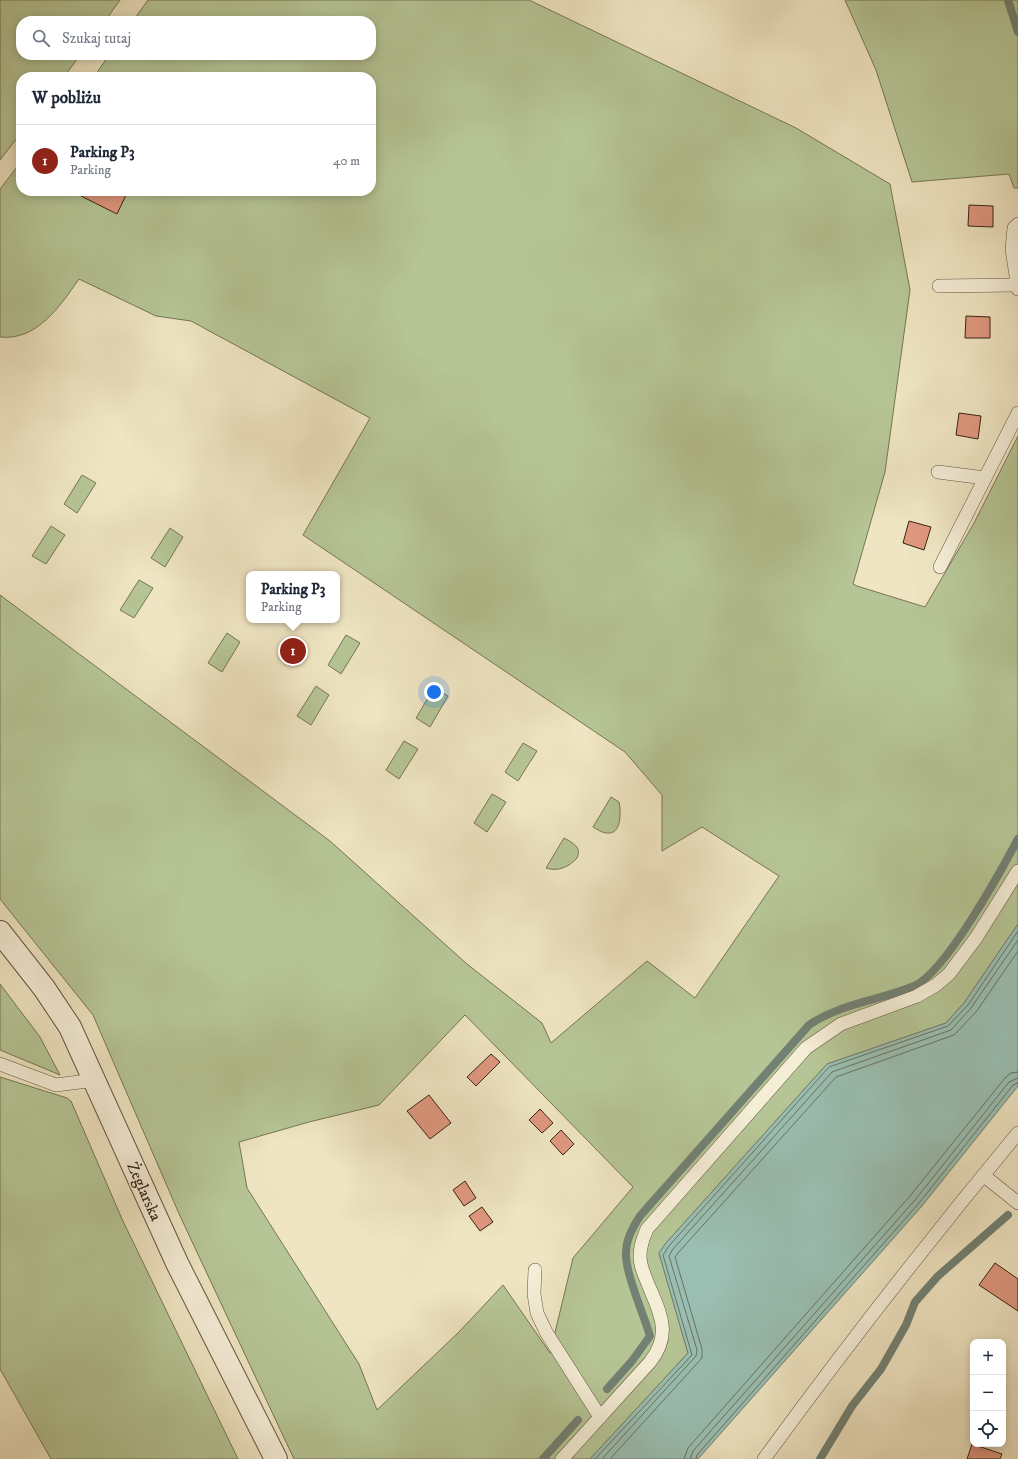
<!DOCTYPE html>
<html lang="pl">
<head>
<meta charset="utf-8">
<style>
	:root { --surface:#fff; --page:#f6f6f7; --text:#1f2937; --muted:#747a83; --line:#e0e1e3; --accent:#8f2418 }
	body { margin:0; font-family:"IM FELL DW Pica",serif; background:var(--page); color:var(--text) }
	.controls { position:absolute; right:12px; bottom:12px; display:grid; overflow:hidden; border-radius:8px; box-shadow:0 2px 10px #0003 }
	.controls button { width:36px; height:36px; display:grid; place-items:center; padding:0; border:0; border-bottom:1px solid var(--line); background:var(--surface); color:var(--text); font:20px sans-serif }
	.you { position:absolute; left:434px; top:692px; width:14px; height:14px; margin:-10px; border:3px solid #fff; border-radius:50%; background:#1a73e8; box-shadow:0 0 0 6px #1a73e833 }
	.badge { display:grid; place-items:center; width:26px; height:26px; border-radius:50%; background:var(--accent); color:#fff; font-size:13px; font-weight:700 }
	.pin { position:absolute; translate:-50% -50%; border:2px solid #fff; box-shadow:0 1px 4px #0006 }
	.popup { position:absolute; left:246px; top:571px; width:94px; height:52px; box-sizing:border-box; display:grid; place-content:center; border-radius:8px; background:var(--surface); filter:drop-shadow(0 1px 3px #0005); font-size:13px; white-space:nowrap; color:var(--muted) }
	.popup b { font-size:15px; color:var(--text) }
	.popup::after { content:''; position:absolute; left:50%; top:100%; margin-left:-8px; border:8px solid transparent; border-top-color:var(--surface) }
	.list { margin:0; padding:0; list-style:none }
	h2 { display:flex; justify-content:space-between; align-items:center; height:52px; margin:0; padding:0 16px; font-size:17px }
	h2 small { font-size:13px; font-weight:400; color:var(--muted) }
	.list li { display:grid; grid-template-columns:26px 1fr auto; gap:12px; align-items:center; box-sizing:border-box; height:72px; padding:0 16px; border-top:1px solid var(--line) }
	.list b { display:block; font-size:15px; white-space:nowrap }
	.list p { margin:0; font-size:13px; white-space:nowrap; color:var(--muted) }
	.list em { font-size:13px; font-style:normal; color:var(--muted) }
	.icon { flex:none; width:22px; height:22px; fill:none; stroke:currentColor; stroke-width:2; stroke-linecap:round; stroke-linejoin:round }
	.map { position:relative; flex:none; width:1018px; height:1459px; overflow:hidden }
	.search { position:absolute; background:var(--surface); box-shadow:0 2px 10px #0003; left:16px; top:16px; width:360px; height:44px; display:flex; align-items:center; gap:10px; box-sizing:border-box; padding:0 14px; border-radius:16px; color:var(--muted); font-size:15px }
	.panel { position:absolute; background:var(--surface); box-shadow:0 2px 10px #0003; left:16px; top:72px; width:360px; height:124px; border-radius:16px }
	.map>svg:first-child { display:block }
	.green { fill:#b6c595; stroke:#767554; fill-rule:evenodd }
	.water { fill:#9abfb2; stroke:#728173 }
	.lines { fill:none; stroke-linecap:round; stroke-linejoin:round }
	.shore { stroke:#687263; stroke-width:1 }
	.stream { stroke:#728173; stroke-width:8 }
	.building { fill:#e0987f; stroke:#372514 }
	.service-casing { stroke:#655540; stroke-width:14 }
	.minor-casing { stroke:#655540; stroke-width:24 }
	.service { stroke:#f5eed7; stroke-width:13 }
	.minor { stroke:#f5eed7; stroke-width:22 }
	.labels { text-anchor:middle; stroke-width:3; stroke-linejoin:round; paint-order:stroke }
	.street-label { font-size:16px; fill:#372514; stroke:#f5eed7 }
</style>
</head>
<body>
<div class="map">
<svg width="1018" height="1459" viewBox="0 0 1018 1459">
	<rect width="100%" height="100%" fill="#efe5c2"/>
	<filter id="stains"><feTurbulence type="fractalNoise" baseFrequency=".005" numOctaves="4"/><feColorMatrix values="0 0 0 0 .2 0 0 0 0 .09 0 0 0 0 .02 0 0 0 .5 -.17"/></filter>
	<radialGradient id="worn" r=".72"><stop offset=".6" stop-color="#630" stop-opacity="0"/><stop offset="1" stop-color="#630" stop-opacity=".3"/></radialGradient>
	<g class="green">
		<polygon points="0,0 120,0 105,21 21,21 21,55 80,55 64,77 21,77 21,133 0,160"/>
		<path d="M148,0h381l267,128 94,56 20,106 -25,182 -32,112 4,2 68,21 49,-84 44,-87v488l-54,79 -18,20 -119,41 -161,179 -7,10 29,100 -98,106h-296l-114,-243 -87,-201 -93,-116v-304l330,246 137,123 75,59 9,20 96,-82 48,37 84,-122 -77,-49 -40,24v-56l-37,-43 -322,-217 67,-117 -179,-97 -35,-5 -77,-37c-19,27 -42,62 -79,58v-148l21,-27v29h350v-114h-277l15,-22h262v-34h-238zM465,1015l168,172 -60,71 -23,95 -47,-68 -44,47 -82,78 -18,-46 -112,-176 -8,-46 70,-20 70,-17z"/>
		<polygon points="845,0 1018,0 1018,188 1014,188 1009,174 912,182 876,70"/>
		<polygon points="82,475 96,483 77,513 64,504"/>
		<polygon points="51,526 65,535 46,564 32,556"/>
		<polygon points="170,528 183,537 165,567 151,558"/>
		<polygon points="139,580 153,588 134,618 120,610"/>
		<polygon points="227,633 240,642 222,672 208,663"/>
		<polygon points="346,635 360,643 341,674 328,665"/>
		<polygon points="316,686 329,695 311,725 297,716"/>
		<polygon points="434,688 448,696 430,727 416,718"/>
		<polygon points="404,741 418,749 399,779 386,770"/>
		<polygon points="523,743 537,751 518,781 505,772"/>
		<polygon points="492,794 506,802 487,832 474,823"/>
		<path d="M611,797l8,5c2,9 3,33 -12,31 -5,0 -10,-4 -14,-6z"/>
		<path d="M564,838c9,5 18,9 13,20 -8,9 -19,14 -31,10z"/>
		<polygon points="0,984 40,1037 60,1075 0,1050"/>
		<polygon points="0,1077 67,1098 71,1101 122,1219 238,1459 51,1459 0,1369"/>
	</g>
	<polygon class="water" points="1018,924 1018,1086 922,1206 698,1459 590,1459 688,1353 659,1253 666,1243 827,1064 946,1023 964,1003"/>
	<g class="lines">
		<g class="shore">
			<polyline points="595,1459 692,1355 663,1255 669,1246 829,1067 948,1026 968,1005 1018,931"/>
			<polyline points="602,1459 696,1356 697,1350 669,1256 673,1249 832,1072 951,1030 971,1008 1018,940"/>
			<polyline points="610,1459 702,1358 702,1349 675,1257 678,1253 836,1077 954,1035 976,1012 1018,951"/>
			<polyline points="684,1459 688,1448 910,1196 1005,1078 1011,1073 1018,1072"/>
			<polyline points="690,1459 693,1451 915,1200 1009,1082 1018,1078"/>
			<polyline points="696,1459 697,1455 919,1203 1013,1085 1018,1083"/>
		</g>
		<g class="stream">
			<polyline points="1008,0 1018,32"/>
			<path d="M607,1389l25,-28 18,-25c-6,-21 -25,-63 -24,-83 0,-14 7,-26 14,-37l169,-191c32,-22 69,-24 105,-39 31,-13 87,-115 104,-147"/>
			<polyline points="543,1459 578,1420"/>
			<polyline points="820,1459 852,1406 881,1369 906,1325 915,1302 938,1276 1008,1215"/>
		</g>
	</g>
	<g class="building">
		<polygon points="84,191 118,191 126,195 117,214 81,196"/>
		<polygon points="969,205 993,206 993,227 968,226"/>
		<polygon points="966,316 990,317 990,338 965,338"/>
		<polygon points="959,413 981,416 978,439 956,435"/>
		<polygon points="909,521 931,527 924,550 903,543"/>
		<polygon points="491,1054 500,1062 476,1086 467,1077"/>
		<polygon points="429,1095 451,1123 430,1139 407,1111"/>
		<polygon points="540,1109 553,1123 542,1133 529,1120"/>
		<polygon points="561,1130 574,1144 563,1155 550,1141"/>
		<polygon points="465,1181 476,1198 464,1206 453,1190"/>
		<polygon points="482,1207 493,1222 480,1231 469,1216"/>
		<polygon points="995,1263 1018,1279 1018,1311 979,1285"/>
		<polygon points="972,1444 1002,1454 1000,1459 967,1459"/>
	</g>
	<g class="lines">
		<defs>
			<g id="service">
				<polyline points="1018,224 1014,228 1012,249 1018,289"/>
				<polyline points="939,286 1017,285"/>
				<polyline points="938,472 985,478"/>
				<polyline points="940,567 1018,413"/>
				<polyline points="0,1064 56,1085 95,1080"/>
				<polyline points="983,1175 1018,1203"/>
				<polyline points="535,1270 534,1294 537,1313 546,1332 600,1417"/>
				<path d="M562,1459l88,-97c24,-30 8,-52 -4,-83 -3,-7 -6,-16 -6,-23 0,-10 3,-18 7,-27l159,-181 35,-24 76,-28 19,-11 13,-11 27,-36 42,-67"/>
				<path d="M764,1459c81,-111 166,-220 254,-326"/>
			</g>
			<polyline id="minor" points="0,932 44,988 70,1027 177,1263 276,1459"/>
		</defs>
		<use href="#service" class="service-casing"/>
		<use href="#minor" class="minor-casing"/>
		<use href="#service" class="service"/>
		<use href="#minor" class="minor"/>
	</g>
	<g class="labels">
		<g class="street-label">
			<text transform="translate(145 1191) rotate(66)" y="6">Żeglarska</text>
		</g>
	</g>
	<rect width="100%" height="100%" filter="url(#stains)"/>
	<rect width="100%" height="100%" fill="url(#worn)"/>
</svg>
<div class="controls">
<button>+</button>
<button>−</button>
<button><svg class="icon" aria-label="locate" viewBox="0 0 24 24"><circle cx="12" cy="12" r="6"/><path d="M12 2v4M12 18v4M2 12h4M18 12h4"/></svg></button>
</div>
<div class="you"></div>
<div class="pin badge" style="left:293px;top:651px">1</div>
<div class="popup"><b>Parking P3</b>Parking</div>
<div class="search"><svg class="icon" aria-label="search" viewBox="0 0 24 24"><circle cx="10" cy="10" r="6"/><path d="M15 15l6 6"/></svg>Szukaj tutaj</div>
<section class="panel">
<h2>W pobliżu<small></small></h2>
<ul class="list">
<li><span class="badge">1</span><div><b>Parking P3</b><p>Parking</p></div><em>40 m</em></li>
</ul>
</section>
</div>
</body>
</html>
